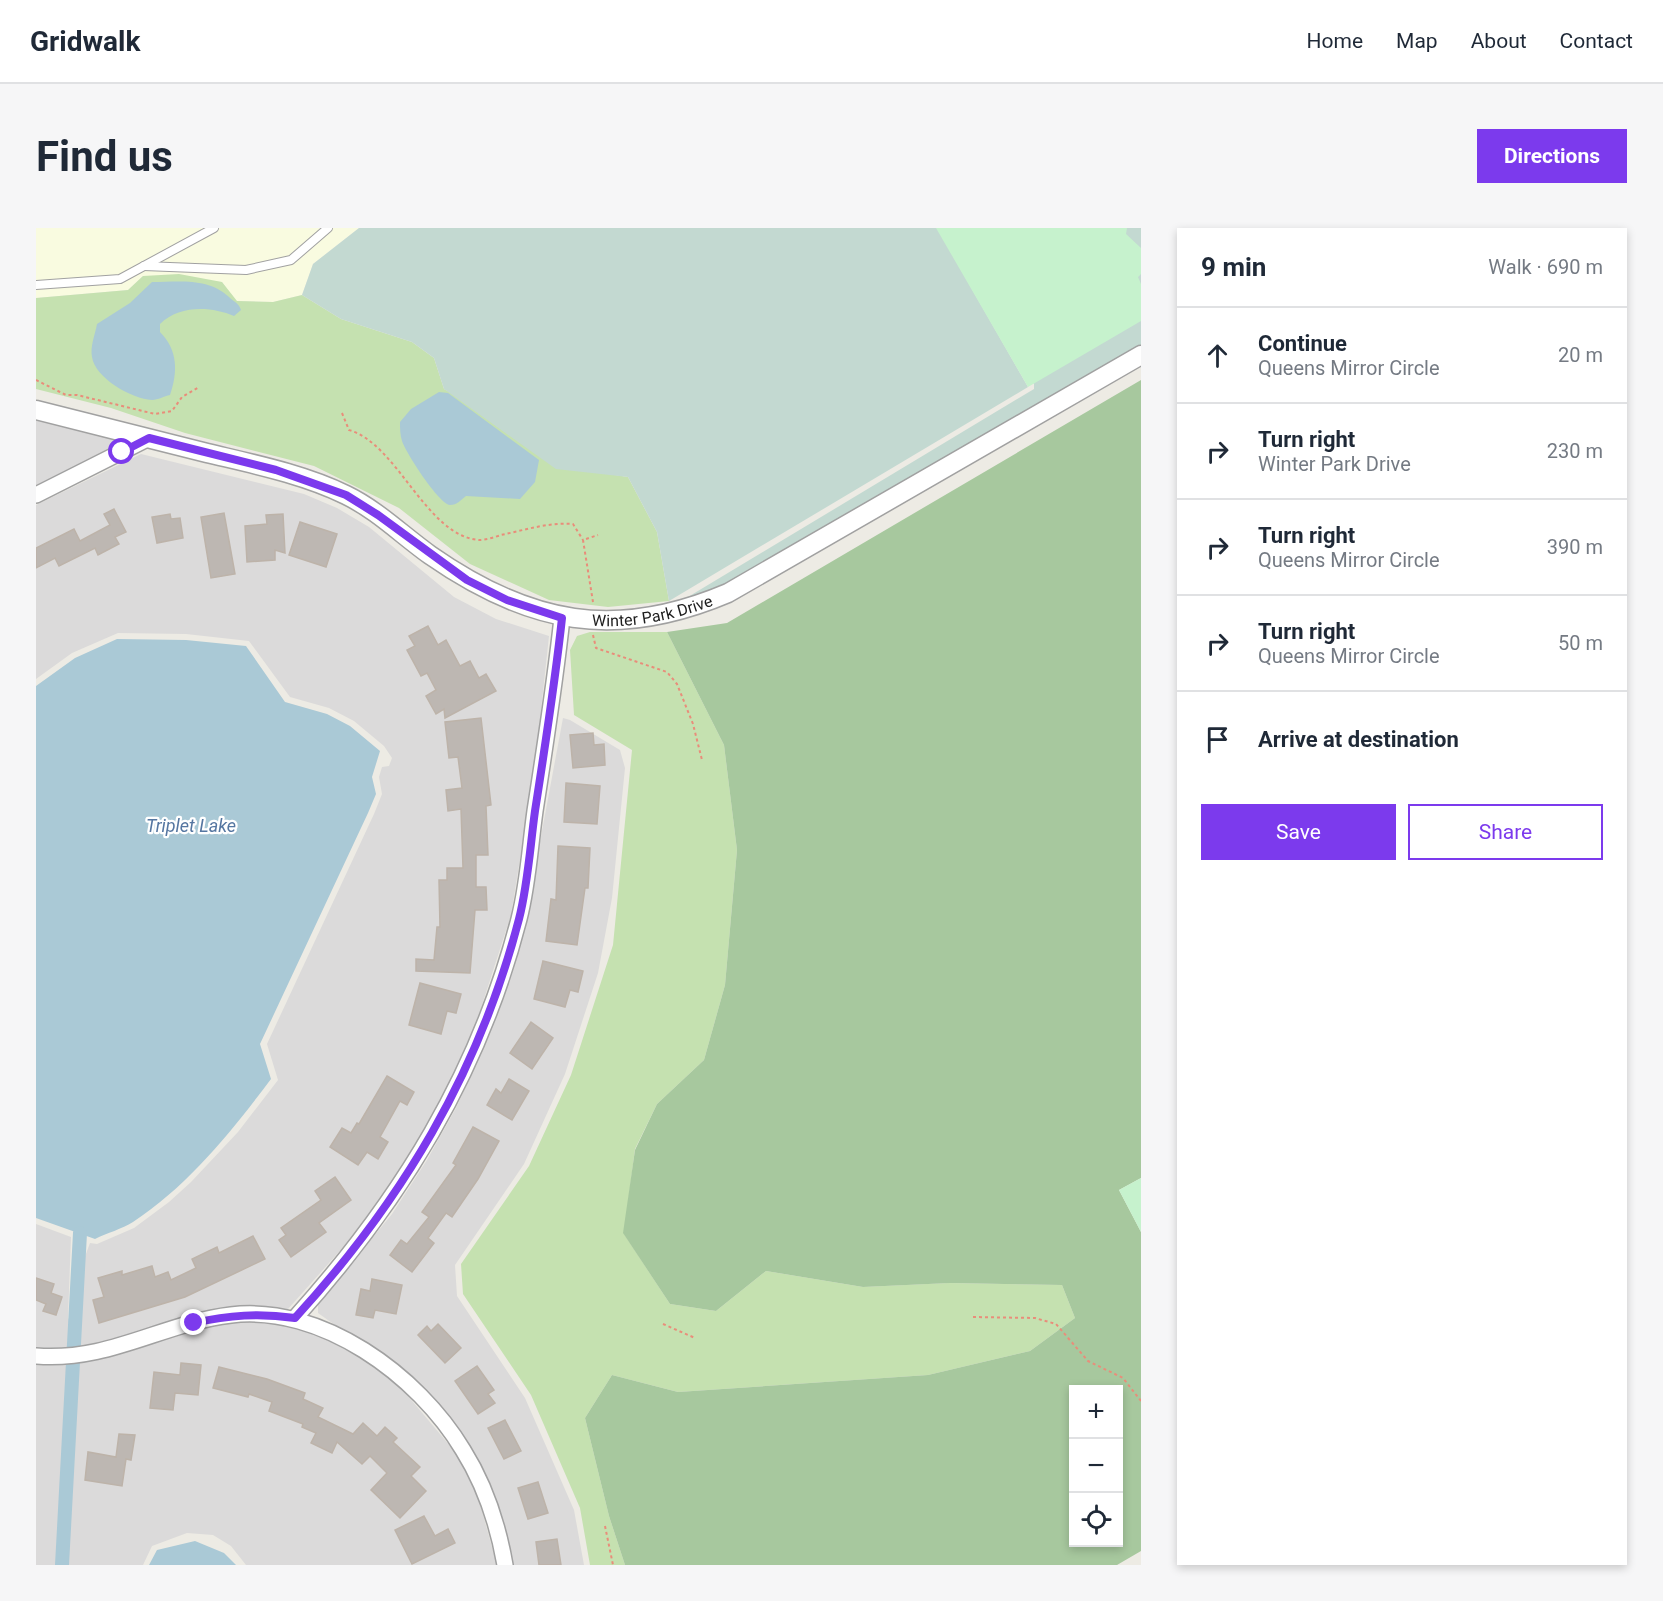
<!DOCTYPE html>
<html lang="en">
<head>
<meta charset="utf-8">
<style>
	:root { --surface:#fff; --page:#f6f6f7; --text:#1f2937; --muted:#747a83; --line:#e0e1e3; --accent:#7c3aed }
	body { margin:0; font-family:Roboto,sans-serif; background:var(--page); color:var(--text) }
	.controls { position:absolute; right:18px; bottom:18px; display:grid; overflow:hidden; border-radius:0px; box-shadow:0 3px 9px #0003 }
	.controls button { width:54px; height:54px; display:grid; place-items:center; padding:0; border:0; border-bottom:2px solid var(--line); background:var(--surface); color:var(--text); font:30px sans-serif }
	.stop { position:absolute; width:18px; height:18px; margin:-14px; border:4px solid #7c3aed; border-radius:50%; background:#fff }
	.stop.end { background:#7c3aed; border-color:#fff; box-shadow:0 2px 6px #0008 }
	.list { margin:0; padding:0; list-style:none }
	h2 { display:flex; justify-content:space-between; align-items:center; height:78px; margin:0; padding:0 24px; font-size:26px }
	h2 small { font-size:20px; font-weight:400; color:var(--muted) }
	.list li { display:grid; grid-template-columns:39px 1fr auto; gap:18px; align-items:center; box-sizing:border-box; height:96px; padding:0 24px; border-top:2px solid var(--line) }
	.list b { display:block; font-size:22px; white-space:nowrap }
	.list p { margin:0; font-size:20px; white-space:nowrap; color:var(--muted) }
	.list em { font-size:20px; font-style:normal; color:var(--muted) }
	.actions { display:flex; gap:12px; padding:18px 24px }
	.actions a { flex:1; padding:14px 0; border:2px solid var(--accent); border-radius:0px; text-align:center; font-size:21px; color:var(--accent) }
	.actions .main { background:var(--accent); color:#fff }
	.icon { flex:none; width:33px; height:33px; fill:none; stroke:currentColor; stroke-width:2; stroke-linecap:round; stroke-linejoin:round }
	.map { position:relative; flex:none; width:1105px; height:1337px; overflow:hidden; border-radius:0px }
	header { display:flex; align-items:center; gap:36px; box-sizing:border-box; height:84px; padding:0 30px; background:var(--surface); border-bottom:2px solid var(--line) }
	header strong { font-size:28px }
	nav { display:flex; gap:33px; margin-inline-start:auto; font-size:21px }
	.intro { display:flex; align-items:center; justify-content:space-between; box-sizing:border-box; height:144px; padding:0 36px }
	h1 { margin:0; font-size:42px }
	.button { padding:15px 27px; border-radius:0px; background:var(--accent); color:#fff; font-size:21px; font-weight:700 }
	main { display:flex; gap:36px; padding:0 36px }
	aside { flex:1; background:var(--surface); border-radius:0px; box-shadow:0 3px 9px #0003 }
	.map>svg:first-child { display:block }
	.residential { fill:#dbdada }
	.education { fill:#f9fbe0 }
	.grass { fill:#c5e1b0 }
	.forest { fill:#a7c89e; fill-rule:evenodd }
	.wetland { fill:#c3d9d1 }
	.park { fill:#c6f2cd }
	.water { fill:#aac9d6 }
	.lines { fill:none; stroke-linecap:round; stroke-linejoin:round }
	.canal { stroke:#aac9d6; stroke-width:14 }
	.building { fill:#bdb7b2; stroke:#bdb3a9; stroke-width:1.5 }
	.service-casing { stroke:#a1a1a1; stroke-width:10 }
	.minor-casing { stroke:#a1a1a1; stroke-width:18 }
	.tertiary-casing { stroke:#a1a1a1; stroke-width:21 }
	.path { stroke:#e98d7a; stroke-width:2; stroke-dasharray:3 3; stroke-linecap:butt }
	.service { stroke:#fff; stroke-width:8 }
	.minor { stroke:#fff; stroke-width:15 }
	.tertiary { stroke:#fff; stroke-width:18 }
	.route { stroke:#7c3aed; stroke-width:8 }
	.labels { text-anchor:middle; stroke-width:4.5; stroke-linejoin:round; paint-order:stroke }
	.street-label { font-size:16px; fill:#1d1d1d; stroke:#fff }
	.water-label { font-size:18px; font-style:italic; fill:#5576a1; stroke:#fff }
</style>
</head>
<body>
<header>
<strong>Gridwalk</strong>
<nav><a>Home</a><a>Map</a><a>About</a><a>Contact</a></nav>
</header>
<div class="intro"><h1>Find us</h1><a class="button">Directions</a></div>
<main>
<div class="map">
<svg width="1105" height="1337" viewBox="0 0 1105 1337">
	<rect width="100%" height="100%" fill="#edebe4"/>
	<g class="residential">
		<polygon points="0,189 93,213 0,259"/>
		<polygon points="105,226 268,266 301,280 333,299 418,369 460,391 513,408 499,538 475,687 436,808 406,874 343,979 252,1081 226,1079 194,1080 87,1112 30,1121 0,1122 0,996 35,1009 32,1090 36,1096 41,1092 43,1056 47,1034 54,1015 61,1016 98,1000 133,974 155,954 202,904 242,852 231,816 338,586 346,566 343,549 346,539 353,538 356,530 348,518 318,493 293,480 254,469 213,413 150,406 82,405 36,425 0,451 0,277"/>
		<polygon points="527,490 534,492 584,522 589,540 576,670 562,745 529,846 488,936 419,1037 421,1068 489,1170 538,1282 548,1337 476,1337 466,1291 455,1258 433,1216 371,1145 338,1119 306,1102 282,1085 282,1076 356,986 391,932 420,880 451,812 477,739 490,689"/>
		<polygon points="225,1092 257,1097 298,1115 329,1131 361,1155 420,1225 441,1265 461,1337 210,1337 195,1318 177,1307 151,1305 116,1318 107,1337 0,1337 0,1135 23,1136 56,1132 89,1125 159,1101 195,1094"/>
	</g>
	<polygon class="education" points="0,0 323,0 277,36 266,67 237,74 200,73 186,54 107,48 92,62 0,70"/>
	<g class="grass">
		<polygon points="143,46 186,54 201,73 237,74 266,67 305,91 376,114 398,130 408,161 567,245 592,249 621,304 633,373 572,379 513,372 434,336 363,280 278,238 149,205 75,180 0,161 0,70 92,62 107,48"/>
		<polygon points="554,404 631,404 688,517 701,622 689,757 668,832 621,876 599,921 588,1006 634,1076 680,1083 730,1043 827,1059 913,1055 1026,1057 1039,1090 994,1123 892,1147 642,1164 576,1147 549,1190 573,1288 589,1337 554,1337 544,1280 495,1167 427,1066 425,1036 493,938 535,847 577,717 596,522 538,487 534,422 541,408"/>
	</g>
	<path class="forest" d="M1105,152v798l-22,12 22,42v319l-24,14h-492l-16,-49 -24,-98 27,-43 66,17 250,-17 102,-24 45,-33 -13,-33 -112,-2 -87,4 -97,-16 -50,40 -46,-7 -47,-71 12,-83 22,-46 47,-44 21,-75 12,-135 -13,-105 -57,-113 60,-9zM1038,1162h44v152h-44z"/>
	<g class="wetland">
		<polygon points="323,0 901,0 992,159 633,373 621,304 592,249 520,241 408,161 398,130 376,114 305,91 266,67 277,36"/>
		<polygon points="908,0 1105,0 1105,119 689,360 637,378 998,161 998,156"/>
	</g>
	<g class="park">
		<polygon points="900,0 1091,0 1090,6 1105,20 1105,46 1102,49 1105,56 1105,93 992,159"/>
		<polygon points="1105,950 1105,1004 1083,962"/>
	</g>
	<g class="water">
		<path d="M116,54c26,0 56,-5 77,15 5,5 10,6 12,13l-7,6c-23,-10 -55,-11 -74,8v8c18,18 18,40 10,63 -6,1 -12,5 -18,5 -20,-1 -57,-22 -60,-43 -2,-11 3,-22 5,-33l33,-21z"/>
		<path d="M403,164l9,1 91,67 -4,22 -15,17 -54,-3c-5,4 -9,9 -16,9 -11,-1 -44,-52 -48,-64 -2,-6 -2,-13 -2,-19l11,-13z"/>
		<path d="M81,411l69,1 60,6 39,56 42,12 23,12 30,25 -8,26 4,17 -8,19 -108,231 11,35c-40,53 -82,106 -138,143 -11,7 -26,11 -38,17l-59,-21v-532l39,-28z"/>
		<polygon points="159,1313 188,1325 200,1337 113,1337 121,1322"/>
	</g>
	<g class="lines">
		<polyline class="canal" points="26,1337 44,1005"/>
	</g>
	<g class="building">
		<polygon points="78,281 90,304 79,309 83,316 62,327 59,320 23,338 19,330 0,340 0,320 38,301 44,313 74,297 68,286"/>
		<polygon points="188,285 199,346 175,350 165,289"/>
		<polygon points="134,286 135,291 144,290 147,310 121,315 116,289"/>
		<polygon points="247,286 249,325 239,322 239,332 211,334 209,298 231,296 230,287"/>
		<polygon points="264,294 301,306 290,339 253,327"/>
		<polygon points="392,398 402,417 410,412 424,438 434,433 443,450 450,446 460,463 409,490 408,481 400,486 390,468 400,462 391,445 385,448 371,422 379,418 373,408"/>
		<polygon points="445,490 455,577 450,578 452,627 440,627 440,659 450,659 451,682 439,682 434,745 380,743 380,731 398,732 401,699 404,699 403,652 411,652 411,640 427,640 425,581 412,583 410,562 426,560 422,529 413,530 409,494"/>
		<polygon points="557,505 558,517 568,516 569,537 537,540 534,507"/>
		<polygon points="530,555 564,558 561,596 528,594"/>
		<polygon points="522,618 554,620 552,660 549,660 541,717 510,713 515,671 520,672"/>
		<polygon points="507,733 547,743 542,764 534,762 529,779 498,771"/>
		<polygon points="384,755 425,766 420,785 411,783 405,806 373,797"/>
		<polygon points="495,794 517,810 496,841 474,825"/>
		<polygon points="351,848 378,864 371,877 364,873 344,909 352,914 342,931 331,924 322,937 294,919 306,900 315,905 321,895 323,896"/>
		<polygon points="473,851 493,863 476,892 451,877 460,861 465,865"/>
		<polygon points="437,899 463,913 442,951 416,989 410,985 392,1010 398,1015 376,1044 354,1027 365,1012 371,1016 393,989 386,984 420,937 417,935"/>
		<polygon points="299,949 315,972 283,995 290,1004 255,1029 243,1012 250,1007 245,1000 285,972 279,963"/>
		<polygon points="217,1008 229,1031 149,1069 63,1095 57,1072 68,1069 62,1050 86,1043 86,1047 116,1038 119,1049 132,1044 135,1052 160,1040 156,1031 181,1019 183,1025"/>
		<polygon points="0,1050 18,1056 15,1065 26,1069 20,1087 7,1083 10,1076 0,1072"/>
		<polygon points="336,1051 366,1057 360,1086 339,1082 337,1090 320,1087 325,1061 334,1063"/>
		<polygon points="402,1096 425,1120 409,1135 382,1107 391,1098 395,1103"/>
		<polygon points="145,1135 165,1137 162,1167 139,1165 137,1182 114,1180 118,1144 144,1147"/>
		<polygon points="441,1138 458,1162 452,1166 459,1175 442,1186 419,1153"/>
		<polygon points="183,1139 231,1151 269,1165 267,1171 287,1180 282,1189 317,1206 327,1195 341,1208 349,1199 361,1210 357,1214 384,1239 375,1248 390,1263 364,1290 335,1262 351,1245 334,1228 326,1236 301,1214 296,1225 275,1215 280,1205 266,1199 267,1196 233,1183 236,1174 213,1166 212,1169 177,1160"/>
		<polygon points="469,1192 485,1223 468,1231 452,1200"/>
		<polygon points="83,1206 99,1207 95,1232 90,1231 86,1258 49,1252 52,1224 80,1229"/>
		<polygon points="502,1254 512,1285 492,1291 482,1260"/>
		<polygon points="388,1288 399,1308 412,1301 419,1315 376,1336 359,1302"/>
		<polygon points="521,1311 525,1337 503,1337 500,1314"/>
	</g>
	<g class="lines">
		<defs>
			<g id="service">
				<polyline points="108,38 210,42 255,32 292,0"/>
				<polyline points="0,57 84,51 178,0"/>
			</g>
			<g id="minor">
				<polyline points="0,267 113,210"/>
				<path d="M259,1090c106,-118 184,-244 224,-399 9,-35 11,-72 16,-108 10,-64 20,-128 27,-193"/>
				<path d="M0,1128c73,6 127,-33 195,-41 90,-11 187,60 232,135 22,35 35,75 42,115"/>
			</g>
			<g id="tertiary">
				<path id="s1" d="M0,182c57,14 114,29 171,43 46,11 96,21 139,42 31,15 56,40 84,60 99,69 185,86 298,38l413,-238"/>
			</g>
		</defs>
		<use href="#service" class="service-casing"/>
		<use href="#minor" class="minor-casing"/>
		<use href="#tertiary" class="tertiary-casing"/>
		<g class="path">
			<polyline points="0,152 30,167 41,167 119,186 136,183 146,169 163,159"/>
			<path d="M306,185l7,17c49,14 77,106 130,110 7,0 16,-3 22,-5 24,-5 48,-13 72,-11l10,16"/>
			<polyline points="557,374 547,312 562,307"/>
			<polyline points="557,407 560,420 631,444 641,456 657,496 666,532"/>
			<polyline points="937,1089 999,1090 1020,1096 1052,1133 1087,1150 1105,1173"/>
			<polyline points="627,1096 659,1110"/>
			<polyline points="569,1298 577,1337"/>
		</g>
		<use href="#service" class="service"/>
		<use href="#minor" class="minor"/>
		<use href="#tertiary" class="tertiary"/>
	</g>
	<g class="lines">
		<path class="route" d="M86,224l27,-14 127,32 70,25 32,20 89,65 40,20 55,18c-7,65 -17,129 -27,193 -5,36 -7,73 -16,108 -40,154 -117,282 -224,399 -36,-5 -66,-3 -101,5"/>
	</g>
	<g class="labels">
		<g class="street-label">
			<text dy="6" stroke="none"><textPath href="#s1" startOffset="663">Winter Park Drive</textPath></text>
		</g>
		<g class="water-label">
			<text x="155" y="604">Triplet Lake</text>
		</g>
	</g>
</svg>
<div class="controls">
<button>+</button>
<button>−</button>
<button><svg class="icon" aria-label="locate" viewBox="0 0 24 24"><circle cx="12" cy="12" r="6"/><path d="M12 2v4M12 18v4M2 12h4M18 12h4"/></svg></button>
</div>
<div class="stop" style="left:86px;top:224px"></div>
<div class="stop end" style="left:158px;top:1095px"></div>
</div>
<aside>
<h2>9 min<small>Walk · 690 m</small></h2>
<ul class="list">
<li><svg class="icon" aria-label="ahead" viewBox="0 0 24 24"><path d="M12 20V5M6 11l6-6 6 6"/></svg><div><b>Continue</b><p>Queens Mirror Circle</p></div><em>20 m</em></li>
<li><svg class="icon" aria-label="right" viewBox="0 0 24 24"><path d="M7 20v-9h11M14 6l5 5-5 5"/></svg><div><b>Turn right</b><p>Winter Park Drive</p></div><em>230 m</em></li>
<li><svg class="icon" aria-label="right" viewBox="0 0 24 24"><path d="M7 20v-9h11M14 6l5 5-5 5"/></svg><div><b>Turn right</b><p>Queens Mirror Circle</p></div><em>390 m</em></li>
<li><svg class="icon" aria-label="right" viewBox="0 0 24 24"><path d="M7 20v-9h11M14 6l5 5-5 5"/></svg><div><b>Turn right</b><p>Queens Mirror Circle</p></div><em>50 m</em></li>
<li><svg class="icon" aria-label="arrive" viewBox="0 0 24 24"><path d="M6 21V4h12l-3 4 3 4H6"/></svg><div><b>Arrive at destination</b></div></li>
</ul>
<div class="actions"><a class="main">Save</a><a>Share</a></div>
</aside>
</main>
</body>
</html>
